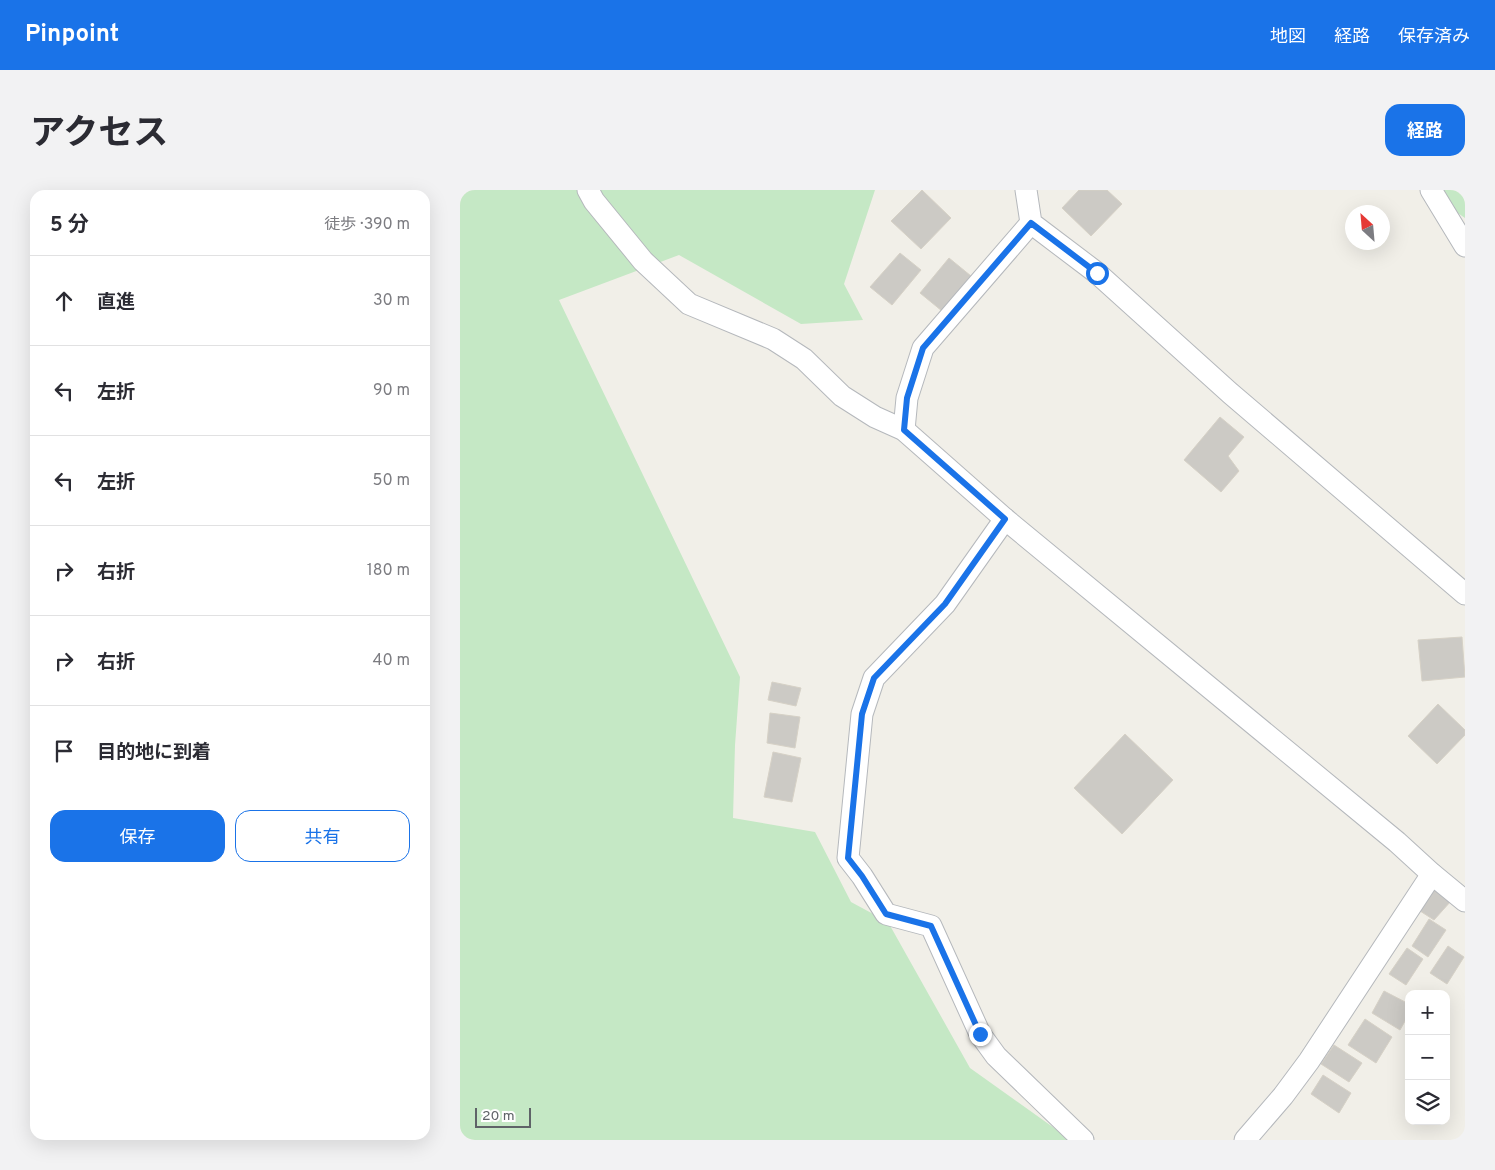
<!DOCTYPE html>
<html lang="ja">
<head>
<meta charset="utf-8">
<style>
	:root { --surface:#fff; --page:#f2f2f3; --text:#2b2b33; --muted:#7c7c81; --line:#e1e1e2; --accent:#1a73e8 }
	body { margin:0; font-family:Overpass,"Noto Sans JP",sans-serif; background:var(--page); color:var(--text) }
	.controls { position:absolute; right:15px; bottom:15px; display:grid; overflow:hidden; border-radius:10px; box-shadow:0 5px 20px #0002 }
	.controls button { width:45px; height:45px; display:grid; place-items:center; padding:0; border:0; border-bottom:1px solid var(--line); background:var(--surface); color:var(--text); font:25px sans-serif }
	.compass { position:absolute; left:885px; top:15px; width:45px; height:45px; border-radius:50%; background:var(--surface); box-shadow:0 5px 20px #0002; rotate:334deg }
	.scale { position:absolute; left:15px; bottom:12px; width:56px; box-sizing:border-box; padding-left:5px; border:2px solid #5f6368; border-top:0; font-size:14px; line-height:18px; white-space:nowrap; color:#5f6368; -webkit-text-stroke:4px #fff; paint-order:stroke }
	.stop { position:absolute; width:15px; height:15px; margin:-11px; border:4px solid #1a73e8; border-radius:50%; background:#fff }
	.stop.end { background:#1a73e8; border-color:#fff; box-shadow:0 1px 5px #0008 }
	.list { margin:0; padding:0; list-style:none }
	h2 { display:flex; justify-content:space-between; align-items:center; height:65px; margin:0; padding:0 20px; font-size:21px }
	h2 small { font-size:16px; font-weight:400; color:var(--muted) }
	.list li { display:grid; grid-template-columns:32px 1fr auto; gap:15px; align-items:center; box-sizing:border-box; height:90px; padding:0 20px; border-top:1px solid var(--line) }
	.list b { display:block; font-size:19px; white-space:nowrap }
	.list em { font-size:16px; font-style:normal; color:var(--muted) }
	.actions { display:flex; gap:10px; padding:15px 20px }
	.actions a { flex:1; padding:11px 0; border:1px solid var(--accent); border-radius:15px; text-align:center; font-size:18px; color:var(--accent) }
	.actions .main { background:var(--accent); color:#fff }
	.icon { flex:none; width:28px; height:28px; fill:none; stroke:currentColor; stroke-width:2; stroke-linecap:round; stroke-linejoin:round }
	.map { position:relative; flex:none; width:1005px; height:950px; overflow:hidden; border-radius:15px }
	header { display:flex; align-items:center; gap:30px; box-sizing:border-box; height:70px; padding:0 25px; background:var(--accent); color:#fff }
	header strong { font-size:24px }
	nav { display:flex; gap:28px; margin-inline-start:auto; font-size:18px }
	.intro { display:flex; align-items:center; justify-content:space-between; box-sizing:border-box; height:120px; padding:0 30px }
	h1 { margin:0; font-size:35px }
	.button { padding:12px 22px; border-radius:15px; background:var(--accent); color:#fff; font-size:18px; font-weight:700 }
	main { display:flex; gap:30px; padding:0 30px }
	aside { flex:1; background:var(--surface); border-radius:15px; box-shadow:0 5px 20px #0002 }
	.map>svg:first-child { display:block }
	.green { fill:#c5e8c5 }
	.building { fill:#cccac5; stroke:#d6d1c6 }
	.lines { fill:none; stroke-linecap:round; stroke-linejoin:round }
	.minor-casing { stroke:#b5b8bc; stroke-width:23 }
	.minor { stroke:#fff; stroke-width:21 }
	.route { stroke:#1a73e8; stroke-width:6 }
</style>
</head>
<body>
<header>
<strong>Pinpoint</strong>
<nav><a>地図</a><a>経路</a><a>保存済み</a></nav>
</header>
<div class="intro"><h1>アクセス</h1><a class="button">経路</a></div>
<main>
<aside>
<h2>5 分<small>徒歩 · 390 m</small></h2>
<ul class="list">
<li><svg class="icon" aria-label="ahead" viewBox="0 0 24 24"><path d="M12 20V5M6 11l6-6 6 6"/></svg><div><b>直進</b></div><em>30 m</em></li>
<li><svg class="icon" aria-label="left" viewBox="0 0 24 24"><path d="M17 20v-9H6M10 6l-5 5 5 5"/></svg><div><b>左折</b></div><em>90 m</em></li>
<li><svg class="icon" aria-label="left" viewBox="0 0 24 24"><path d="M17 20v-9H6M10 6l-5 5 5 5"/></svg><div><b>左折</b></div><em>50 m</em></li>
<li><svg class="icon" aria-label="right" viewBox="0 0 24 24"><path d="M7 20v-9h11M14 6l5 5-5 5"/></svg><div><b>右折</b></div><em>180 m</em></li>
<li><svg class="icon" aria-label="right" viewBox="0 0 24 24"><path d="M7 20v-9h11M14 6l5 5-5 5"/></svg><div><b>右折</b></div><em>40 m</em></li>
<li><svg class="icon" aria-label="arrive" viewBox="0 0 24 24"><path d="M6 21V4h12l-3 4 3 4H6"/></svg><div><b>目的地に到着</b></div></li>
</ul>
<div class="actions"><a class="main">保存</a><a>共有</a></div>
</aside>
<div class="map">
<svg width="1005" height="950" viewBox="0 0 1005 950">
	<rect width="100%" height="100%" fill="#f1efe8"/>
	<g class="green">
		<polygon points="0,0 415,0 384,94 403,130 341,134 219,65 99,110 280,487 275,555 273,628 355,642 391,712 428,732 510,878 611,950 0,950"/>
		<polygon points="964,0 1005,0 1005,28"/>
	</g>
	<g class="building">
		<polygon points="462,0 491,28 461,59 431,31"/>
		<polygon points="619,0 647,0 662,14 631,46 602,18"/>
		<polygon points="440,63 461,80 432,115 410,97"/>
		<polygon points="489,68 511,86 482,121 460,103"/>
		<polygon points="760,227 784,247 768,266 779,281 761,302 724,270"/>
		<polygon points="1002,447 1005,487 962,491 958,450"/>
		<polygon points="312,492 341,498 336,516 308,510"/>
		<polygon points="978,514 1005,540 1005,545 977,574 948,546"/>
		<polygon points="310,523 340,527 335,558 307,553"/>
		<polygon points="665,544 713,590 662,644 614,598"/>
		<polygon points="313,562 341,568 332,612 304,607"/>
		<polygon points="973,699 991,711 974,730 957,719"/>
		<polygon points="969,729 986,740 968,767 952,756"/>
		<polygon points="988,756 1004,767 987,794 970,783"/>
		<polygon points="947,758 963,769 946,795 929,784"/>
		<polygon points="924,801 949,814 949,824 940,840 912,823"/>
		<polygon points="905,829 932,847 916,873 888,855"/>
		<polygon points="874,855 902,873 889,892 861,874"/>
		<polygon points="863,885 891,903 879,923 851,904"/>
	</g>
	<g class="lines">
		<defs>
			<g id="minor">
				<polyline points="128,0 134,11 183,71 229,114 313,149 344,169 382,206 415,227 444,240 545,329 937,652 972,684 1005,711"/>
				<polyline points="566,0 571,33 637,83 770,203 1005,404"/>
				<polyline points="971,0 1005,56"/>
				<polyline points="444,240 447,208 463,158 571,33"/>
				<polyline points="545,329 485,414 414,488 402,524 388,668 402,686 426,724 471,736 520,844 536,866 623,950"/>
				<polyline points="785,950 823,906 849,871 972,684"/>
			</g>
		</defs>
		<use href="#minor" class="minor-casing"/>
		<use href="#minor" class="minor"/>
	</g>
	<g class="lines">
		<polyline class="route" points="520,844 471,736 426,724 402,686 388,668 402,524 414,488 485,414 545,329 444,240 447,208 463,158 571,33 637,83"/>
	</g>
</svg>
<div class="controls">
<button>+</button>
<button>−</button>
<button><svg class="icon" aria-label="layers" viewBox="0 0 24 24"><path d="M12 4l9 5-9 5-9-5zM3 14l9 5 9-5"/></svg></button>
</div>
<svg class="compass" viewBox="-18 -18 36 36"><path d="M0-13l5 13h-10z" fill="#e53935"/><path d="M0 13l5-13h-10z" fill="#7c7c81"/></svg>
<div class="scale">20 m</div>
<div class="stop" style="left:637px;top:83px"></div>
<div class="stop end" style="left:520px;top:844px"></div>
</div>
</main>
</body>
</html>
